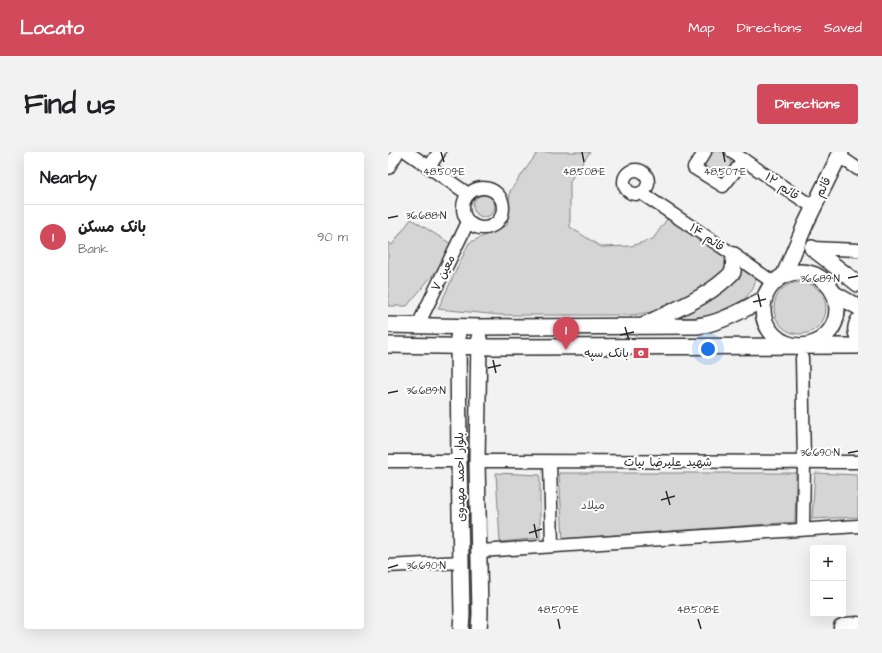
<!DOCTYPE html>
<html lang="en">
<head>
<meta charset="utf-8">
<style>
	:root { --surface:#fff; --page:#f2f2f2; --text:#202124; --muted:#757577; --line:#e0e0e0; --accent:#d1495b }
	body { margin:0; font-family:"Architects Daughter","Playpen Sans Arabic",sans-serif; background:var(--page); color:var(--text) }
	.controls { position:absolute; right:12px; bottom:12px; display:grid; overflow:hidden; border-radius:4px; box-shadow:0 4px 16px #0002 }
	.controls button { width:36px; height:36px; display:grid; place-items:center; padding:0; border:0; border-bottom:1px solid var(--line); background:var(--surface); color:var(--text); font:20px sans-serif }
	.you { position:absolute; left:320px; top:197px; width:14px; height:14px; margin:-10px; border:3px solid #fff; border-radius:50%; background:#1a73e8; box-shadow:0 0 0 6px #1a73e833 }
	.badge { display:grid; place-items:center; width:26px; height:26px; border-radius:50%; background:var(--accent); color:#fff; font-size:13px; font-weight:700 }
	.pin { position:absolute; translate:-50% -33px; filter:drop-shadow(0 1px 2px #0008) }
	.pin::after { content:''; position:absolute; top:21px; width:14px; height:12px; background:inherit; clip-path:polygon(0 0,100% 0,50% 100%) }
	.list { margin:0; padding:0; list-style:none }
	h2 { display:flex; justify-content:space-between; align-items:center; height:52px; margin:0; padding:0 16px; font-size:17px }
	h2 small { font-size:13px; font-weight:400; color:var(--muted) }
	.list li { display:grid; grid-template-columns:26px 1fr auto; gap:12px; align-items:center; box-sizing:border-box; height:64px; padding:0 16px; border-top:1px solid var(--line) }
	.list b { display:block; font-size:15px; white-space:nowrap }
	.list p { margin:0; font-size:13px; white-space:nowrap; color:var(--muted) }
	.list em { font-size:13px; font-style:normal; color:var(--muted) }
	.map { position:relative; flex:none; width:470px; height:477px; overflow:hidden; border-radius:4px }
	header { display:flex; align-items:center; gap:24px; box-sizing:border-box; height:56px; padding:0 20px; background:var(--accent); color:#fff }
	header strong { font-size:19px }
	nav { display:flex; gap:22px; margin-inline-start:auto; font-size:14px }
	.intro { display:flex; align-items:center; justify-content:space-between; box-sizing:border-box; height:96px; padding:0 24px }
	h1 { margin:0; font-size:28px }
	.button { padding:10px 18px; border-radius:4px; background:var(--accent); color:#fff; font-size:14px; font-weight:700 }
	main { display:flex; gap:24px; padding:0 24px }
	aside { flex:1; background:var(--surface); border-radius:4px; box-shadow:0 4px 16px #0002 }
	.map>svg:first-child { display:block }
	.green { fill:#d5d5d5; stroke:#808080 }
	.lines { fill:none; stroke-linecap:round; stroke-linejoin:round }
	.minor-casing { stroke:#2b2b2b; stroke-width:15 }
	.major-casing { stroke:#2b2b2b; stroke-width:18 }
	.minor { stroke:#fff; stroke-width:12 }
	.major { stroke:#fff; stroke-width:15 }
	.ticks { fill:none; stroke:#2b2b2b; stroke-width:1.5 }
	.labels { text-anchor:middle; stroke-width:4; stroke-linejoin:round; paint-order:stroke }
	.street-label { font-size:12px; fill:#2b2b2b; stroke:#fff }
	.poi-label { font-size:12px; fill:#2b2b2b; stroke:#fff; text-anchor:end }
	.park-label { font-size:12px; fill:#565656; stroke:#fff }
	.ticks-label { font-size:10px; text-anchor:middle; fill:#2b2b2b; stroke:#fff; stroke-width:4; stroke-linejoin:round; paint-order:stroke }
</style>
</head>
<body>
<header>
<strong>Locato</strong>
<nav><a>Map</a><a>Directions</a><a>Saved</a></nav>
</header>
<div class="intro"><h1>Find us</h1><a class="button">Directions</a></div>
<main>
<aside>
<h2>Nearby<small></small></h2>
<ul class="list">
<li><span class="badge">1</span><div><b>بانک مسکن</b><p>Bank</p></div><em>90 m</em></li>
</ul>
</aside>
<div class="map">
<svg width="470" height="477" viewBox="0 0 470 477">
	<rect width="100%" height="100%" fill="#f2f2f2"/>
	<filter id="ink" filterUnits="userSpaceOnUse"><feTurbulence type="fractalNoise" baseFrequency=".025" numOctaves="2"/><feDisplacementMap in="SourceGraphic" scale="8" xChannelSelector="R" yChannelSelector="G"/><feConvolveMatrix kernelMatrix="1 2 1 2 8 2 1 2 1" color-interpolation-filters="sRGB"/></filter>
	<g filter="url(#ink)">
		<g class="green">
			<circle cx="330" cy="12" r="13"/>
			<polygon points="150,0 202,0 182,29 182,75 213,95 243,94 265,87 279,67 341,102 339,115 333,124 317,133 302,146 281,155 263,160 245,163 112,163 50,157 81,91 119,73 122,39"/>
			<circle cx="96" cy="54" r="11"/>
			<polygon points="23,67 68,95 19,154 0,154 0,90 4,93"/>
			<polygon points="352,113 369,123 365,137 353,151 332,163 310,165 297,166 278,162"/>
			<circle cx="412" cy="156" r="26"/>
			<polygon points="108,321 152,323 152,386 112,390"/>
			<polygon points="171,321 408,321 407,370 175,387"/>
			<polygon points="427,321 470,323 470,365 424,367"/>
		</g>
		<g class="lines">
			<defs>
				<g id="minor">
					<polyline points="19,0 80,42"/>
					<polyline points="317,0 306,16 335,34 356,8"/>
					<polyline points="344,0 425,55"/>
					<polyline points="451,4 470,17"/>
					<polyline points="41,15 51,0"/>
					<polyline points="0,16 10,0"/>
					<circle cx="248" cy="30" r="12"/>
					<circle cx="95" cy="56" r="20"/>
					<polyline points="253,41 346,103 386,131"/>
					<polyline points="424,96 470,98"/>
					<polyline points="30,173 80,70"/>
					<polyline points="414,206 416,310 415,377"/>
					<polyline points="0,309 71,309"/>
					<polyline points="89,309 470,310"/>
					<polyline points="162,310 164,394"/>
					<polyline points="92,399 470,374"/>
					<polyline points="0,414 73,410"/>
					<polyline points="452,477 452,474 456,472 470,471"/>
				</g>
				<g id="major">
					<polyline points="424,96 470,132"/>
					<circle cx="412" cy="157" r="37"/>
					<polyline points="396,123 418,71 453,0"/>
					<polyline points="447,142 470,155"/>
					<path d="M470,169c-3,7 -3,10 0,16"/>
					<path d="M258,172c30,-15 63,-27 87,-52l1,-17"/>
					<path d="M0,173l91,2 218,-1c25,-3 45,-16 67,-27"/>
					<polyline points="70,185 71,309 74,462 73,477"/>
					<polyline points="91,186 89,309 92,462 91,477"/>
					<polyline points="0,193 104,195 470,194"/>
				</g>
			</defs>
			<use href="#minor" class="minor-casing"/>
			<use href="#major" class="major-casing"/>
			<use href="#minor" class="minor"/>
			<use href="#major" class="major"/>
		</g>
	</g>
	<path class="ticks" d="M53,0l3,10M194,0l2,10M335,0l2,10M0,66l10,-2M460,126l10,-2M370,142l3,13M365,150l13,-3M237,175l4,13M232,183l14,-3M105,208l3,13M100,216l13,-3M0,241l10,-2M460,301l10,-2M278,339l4,14M273,348l14,-4M146,372l3,14M141,381l13,-4M0,416l10,-3M170,467l2,10M310,467l3,10"/>
	<defs>
		<symbol id="bank-bare" viewBox="-9 -9 18 18"><path d="M-6-4H6V4H-6ZM0-2.3a2.3 2.3 0 1 0 0 4.6a2.3 2.3 0 1 0 0-4.6Z" fill="#d1495b" stroke="#fff" stroke-width="2.5" paint-order="stroke"/></symbol>
	</defs>
	<g fill-rule="evenodd">
		<use href="#bank-bare" x="242" y="190" width="22" height="22"/>
	</g>
	<g class="labels">
		<g class="street-label">
			<text transform="translate(394 34) rotate(34)" y="4">قائم ۱۲</text>
			<text transform="translate(435 35) rotate(-63)" y="4">قائم</text>
			<text transform="translate(319 85) rotate(34)" y="4">قائم ۱۴</text>
			<text transform="translate(55 121) rotate(-64)" y="4">معین ۷</text>
			<text x="280" y="314">شهید علیرضا بیات</text>
			<text transform="translate(72 325) rotate(-91)" y="4">بلوار احمد مهدوی</text>
		</g>
		<g class="poi-label">
			<text x="241" y="205">بانک سپه</text>
		</g>
		<g class="park-label">
			<text x="205" y="357">میلاد</text>
		</g>
	</g>
	<g class="ticks-label">
		<text x="56" y="23">48.509°E</text>
		<text x="196" y="23">48.508°E</text>
		<text x="337" y="23">48.507°E</text>
		<text x="38" y="67">36.688°N</text>
		<text x="432" y="130">36.689°N</text>
		<text x="38" y="242">36.689°N</text>
		<text x="432" y="304">36.690°N</text>
		<text x="38" y="417">36.690°N</text>
		<text x="170" y="461">48.509°E</text>
		<text x="310" y="461">48.508°E</text>
	</g>
</svg>
<div class="controls">
<button>+</button>
<button>−</button>
</div>
<div class="you"></div>
<div class="pin badge" style="left:178px;top:198px">1</div>
</div>
</main>
</body>
</html>
